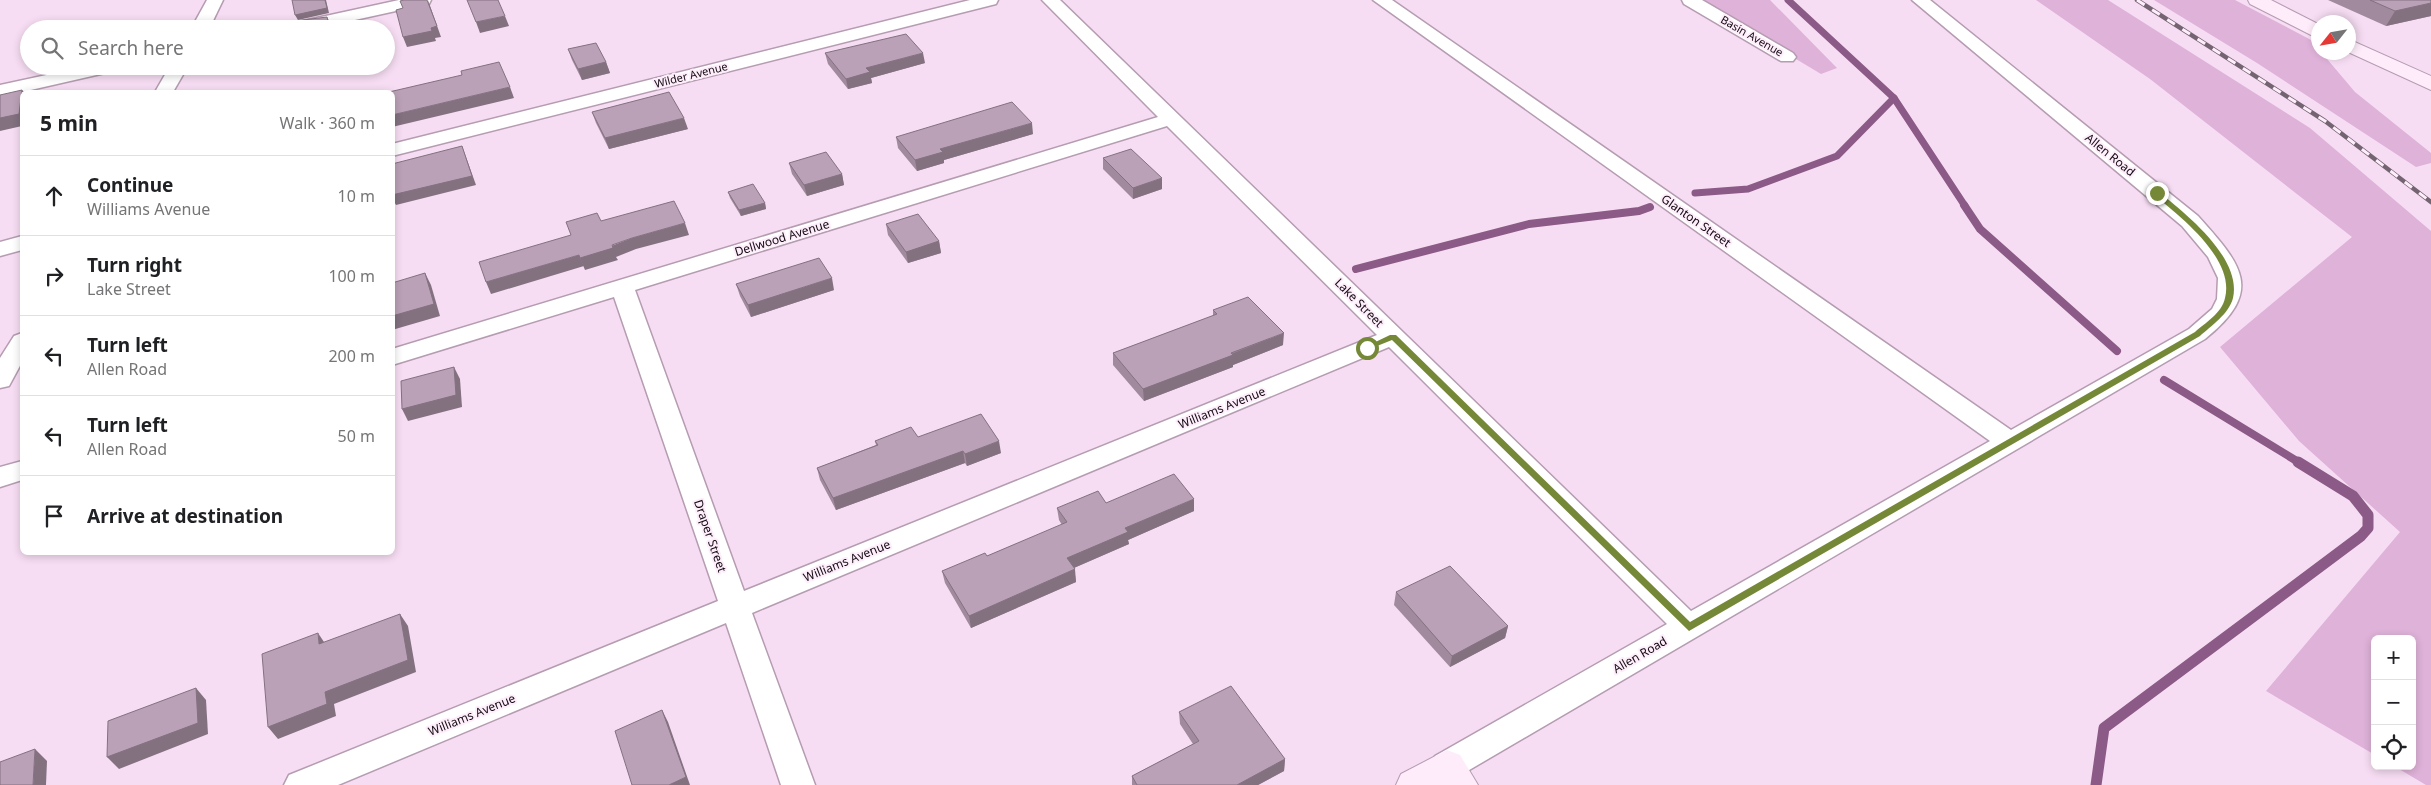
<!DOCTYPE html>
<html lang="en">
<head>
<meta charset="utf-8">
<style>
	:root { --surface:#fff; --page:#f2f2f2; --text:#202124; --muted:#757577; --line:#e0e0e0 }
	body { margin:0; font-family:"Noto Sans",sans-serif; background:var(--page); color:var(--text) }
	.controls { position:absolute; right:15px; bottom:15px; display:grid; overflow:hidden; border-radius:8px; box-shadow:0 2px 8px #0003 }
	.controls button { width:45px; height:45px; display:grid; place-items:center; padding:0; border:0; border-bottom:1px solid var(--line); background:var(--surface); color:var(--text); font:25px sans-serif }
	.compass { position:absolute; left:2311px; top:15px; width:45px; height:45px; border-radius:50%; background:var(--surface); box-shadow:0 2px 8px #0003; rotate:239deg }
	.stop { position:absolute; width:15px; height:15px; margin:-11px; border:4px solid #758838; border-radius:50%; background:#fff }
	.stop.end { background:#758838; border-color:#fff; box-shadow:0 1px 5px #0008 }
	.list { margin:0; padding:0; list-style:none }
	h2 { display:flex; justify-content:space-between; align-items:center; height:65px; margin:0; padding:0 20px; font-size:21px }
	h2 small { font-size:16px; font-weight:400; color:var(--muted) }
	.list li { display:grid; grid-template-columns:32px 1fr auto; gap:15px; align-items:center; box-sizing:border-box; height:80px; padding:0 20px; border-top:1px solid var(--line) }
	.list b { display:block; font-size:19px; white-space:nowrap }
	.list p { margin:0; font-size:16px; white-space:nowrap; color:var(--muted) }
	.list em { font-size:16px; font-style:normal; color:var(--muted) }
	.icon { flex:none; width:28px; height:28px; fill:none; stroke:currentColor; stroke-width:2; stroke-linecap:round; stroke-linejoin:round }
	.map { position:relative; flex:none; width:2431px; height:785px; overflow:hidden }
	.search { position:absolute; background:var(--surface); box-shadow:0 2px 8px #0003; left:20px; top:20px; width:375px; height:55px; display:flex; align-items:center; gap:12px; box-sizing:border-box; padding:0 18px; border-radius:28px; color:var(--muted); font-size:19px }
	.panel { position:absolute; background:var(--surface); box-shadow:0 2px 8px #0003; left:20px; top:90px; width:375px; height:465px; border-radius:8px }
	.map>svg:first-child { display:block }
	.green { fill:#dfb2d9 }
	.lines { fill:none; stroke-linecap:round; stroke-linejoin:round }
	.stream-far2 { stroke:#8b5a86; stroke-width:7 }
	.stream-far1 { stroke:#8b5a86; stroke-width:8 }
	.stream { stroke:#8b5a86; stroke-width:11 }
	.street-casing { stroke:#b59cb1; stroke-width:3 }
	.secondary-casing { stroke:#b59cb1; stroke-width:2 }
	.street { fill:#fff; fill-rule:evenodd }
	.secondary { fill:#feecfb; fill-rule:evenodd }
	.rail-casing { stroke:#746472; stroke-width:4.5 }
	.rail { stroke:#feeefb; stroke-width:3; stroke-dasharray:9; stroke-linecap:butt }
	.wall { fill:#a18a9d }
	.shaded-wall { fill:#837180 }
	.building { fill:#bba1b7; stroke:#837180 }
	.route { fill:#758838 }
	.labels { text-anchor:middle; stroke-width:4; stroke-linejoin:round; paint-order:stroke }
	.far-street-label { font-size:11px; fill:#140b13; stroke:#feeefb }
	.street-label { font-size:12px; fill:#140b13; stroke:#feeefb }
</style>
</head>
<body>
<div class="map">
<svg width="2431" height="785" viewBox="0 0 2431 785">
	<rect width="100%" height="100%" fill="#f7ddf3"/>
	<g class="green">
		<polygon points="1697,0 1770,0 1837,68 1821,74"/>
		<polygon points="2036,0 2108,0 2310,128 2431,231 2431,785 2426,785 2394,766 2412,766 2412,639 2375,639 2375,755 2266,691 2400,532 2299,441 2220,347 2352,237 2150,79"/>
		<polygon points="2154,0 2235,0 2313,41 2318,48 2318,52 2322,53 2355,92 2431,153 2431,163 2416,167 2257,63"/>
	</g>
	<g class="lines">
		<g class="stream-far2">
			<polyline points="1788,0 1894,98 1965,206"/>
			<polyline points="1695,193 1748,189 1837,156 1894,98"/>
		</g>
		<g class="stream-far1">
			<polyline points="1964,205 1980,229 2117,351"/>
			<polyline points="1356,269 1529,224 1639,211 1650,207"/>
			<polyline points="2164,380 2300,463"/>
		</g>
		<polyline class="stream" points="2096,785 2104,728 2361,536 2368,528 2368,515 2353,496 2298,462"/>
		<defs>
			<g id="street">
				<polygon points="207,0 223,0 209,29 191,29"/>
				<polygon points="399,0 431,0 429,4 423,5 314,29 280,29 283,25 289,24"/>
				<polygon points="970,0 998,0 996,4 392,156 392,144"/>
				<path d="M1042,0h18l631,611 299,-170 -617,-441h19l619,430 178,-101 23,-20 5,-10 1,-21 -10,-21 -26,-31 -270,-226h18l268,216c44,49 67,75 7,123l-746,437 -12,4 -12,-4 -4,-10 4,-10 232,-132 -278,-277 -637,266 63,172h-34l-55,-162 -388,162h-54l5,-10 429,-174 -104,-304 -222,68v-16l766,-232zM1167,126l210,209 -633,256 -109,-301z"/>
				<polygon points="1682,0 1702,0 1793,53 1796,57 1793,61 1781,61 1684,4"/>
				<polygon points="88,66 123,66 120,70 114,71 0,97 0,85"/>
				<polygon points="170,66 188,66 173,92 155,92"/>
				<polygon points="22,236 22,250 0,256 0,242"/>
				<polygon points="22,333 22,362 9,386 0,388 0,358 14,336"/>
				<polygon points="22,461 22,480 0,487 0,467"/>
			</g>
			<g id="secondary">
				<polygon points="2248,0 2271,0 2318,24 2318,37 2311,35 2250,4"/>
				<polygon points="2348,39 2431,76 2431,90 2348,52"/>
				<polygon points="1447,750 1460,755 1478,785 1396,785 1401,774"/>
			</g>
		</defs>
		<use href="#street" class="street-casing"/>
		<use href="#secondary" class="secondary-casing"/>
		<use href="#street" class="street"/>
		<use href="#secondary" class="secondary"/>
		<defs>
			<polyline id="rail" points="2137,0 2325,121 2431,202"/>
		</defs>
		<use href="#rail" class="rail-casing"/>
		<use href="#rail" class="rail"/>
	</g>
	<g class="wall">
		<polygon points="2328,0 2431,0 2431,16 2386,26"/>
		<polygon points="568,49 606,62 610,73 582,80 572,60"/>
		<polygon points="825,53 925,63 871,78 872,83 848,89 828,64"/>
		<polygon points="592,112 688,129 609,149 596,123"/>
		<polygon points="1033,134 944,160 944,163 917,171 898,148 896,137"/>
		<polygon points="1103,158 1162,189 1133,199 1103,169"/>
		<polygon points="789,163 842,174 844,185 807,196 792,174"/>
		<polygon points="728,192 765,203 766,209 741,216 730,198"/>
		<polygon points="886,224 939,241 941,253 908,263 888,235"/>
		<polygon points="736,284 834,290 751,317 740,296"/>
		<polygon points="1213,310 1283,345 1233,365 1233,367 1144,401 1113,365 1113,353 1213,316"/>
		<polygon points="918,437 1001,453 967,466 965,463 836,510 820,480 817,468 876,445 875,441"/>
		<polygon points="1106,503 1194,511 1128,540 1129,544 1074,568 1076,582 971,628 945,583 942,571 987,556 1062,525 1059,520 1057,508"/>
		<polygon points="1396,592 1508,626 1505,638 1450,667 1394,605"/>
		<polygon points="1179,712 1285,759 1284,771 1258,785 1132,785 1132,776 1193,744 1180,724"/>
	</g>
	<g class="shaded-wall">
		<polygon points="325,0 326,0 329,13 298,20 295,15"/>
		<polygon points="428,0 441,37 435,38 436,41 407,47 403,37 431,28"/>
		<polygon points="2431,3 2431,16 2386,26 2395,11"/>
		<polygon points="505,16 509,26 480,33 476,22"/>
		<polygon points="327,17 333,29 330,29"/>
		<polygon points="923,53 925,63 871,78 872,83 848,89 846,79 866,68"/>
		<polygon points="606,62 610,73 582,80 578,69"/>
		<polygon points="306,66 329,66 308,71"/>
		<polygon points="510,87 514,98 392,127 392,115"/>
		<polygon points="22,90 24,92 22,92 22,126 0,131 0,118"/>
		<polygon points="684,118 688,129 609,149 605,138"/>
		<polygon points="1032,123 1033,134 944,160 944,163 917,171 915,160 940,149"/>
		<polygon points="462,146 476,185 396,205 392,198 392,195"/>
		<polygon points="842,174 844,185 807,196 804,185"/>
		<polygon points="1162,178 1162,189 1133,199 1133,188"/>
		<polygon points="765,203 766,209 741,216 739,210"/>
		<polygon points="685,223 689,235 636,249 616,257 618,260 585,270 580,258 632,238"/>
		<polygon points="939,241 941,253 908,263 906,252"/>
		<polygon points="579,255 584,266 491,294 486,282"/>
		<polygon points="425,273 431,285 440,316 392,330 392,316"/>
		<polygon points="832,278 834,290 751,317 748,305"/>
		<polygon points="1284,333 1283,345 1233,365 1233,367 1144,401 1143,389"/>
		<polygon points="454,367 460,379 462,407 408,421 402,409"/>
		<polygon points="999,441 1001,453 967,466 965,454"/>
		<polygon points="963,451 965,463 836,510 833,498"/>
		<polygon points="1194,499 1194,511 1128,540 1129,544 1069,570 1067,558 1125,528"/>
		<polygon points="1075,569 1076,582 971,628 969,616"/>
		<polygon points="400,614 408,626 416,672 334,704 336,716 278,739 268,727 325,692"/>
		<polygon points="1508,626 1505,638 1450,667 1452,656"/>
		<polygon points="318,633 326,645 319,644"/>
		<polygon points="196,688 206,700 208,734 119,769 107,757"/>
		<polygon points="662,710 668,722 690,785 669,785"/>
		<polygon points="35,749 47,761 46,785 33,785"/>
		<polygon points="1285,759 1284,771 1258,785 1237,785"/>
	</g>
	<g class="building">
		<polygon points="292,0 325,0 327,8 295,15"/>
		<polygon points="404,0 427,0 437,26 431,28 432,31 403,37 396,10 403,8 400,1"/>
		<polygon points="467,0 498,0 505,16 476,22"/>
		<polygon points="2370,0 2431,0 2431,3 2395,11"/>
		<polygon points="327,17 330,29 297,29 295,21"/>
		<polygon points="906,34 923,53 866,68 870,72 846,79 825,53"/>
		<polygon points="596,43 606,62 578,69 568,49"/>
		<polygon points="499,62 510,87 392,115 392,92 389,92 462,75 461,71"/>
		<polygon points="22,90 19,114 0,118 0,95"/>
		<polygon points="669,92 684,118 605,138 592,112"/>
		<polygon points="1012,102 1032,123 940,149 943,152 915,160 896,137"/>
		<polygon points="462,146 472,176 392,195 392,164"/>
		<polygon points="1131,149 1162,178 1133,188 1103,158"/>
		<polygon points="826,152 842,174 804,185 789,163"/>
		<polygon points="753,184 765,203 739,210 728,192"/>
		<polygon points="674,201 685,223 632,238 612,245 613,248 580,258 579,255 486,282 479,262 571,235 566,222 597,213 601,221"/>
		<polygon points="918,214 939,241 906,252 886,224"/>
		<polygon points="819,258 832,278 748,305 736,284"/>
		<polygon points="425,273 434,304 392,316 392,283"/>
		<polygon points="1248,297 1284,333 1231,353 1233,355 1143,389 1113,353 1217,314 1213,310"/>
		<polygon points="454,367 456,395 402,409 401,381"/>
		<polygon points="981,414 999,441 965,454 963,451 833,498 817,468 878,445 875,441 911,427 918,437"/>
		<polygon points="1174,474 1194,499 1125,528 1128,532 1067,558 1075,569 969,616 942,571 985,553 987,556 1067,522 1057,508 1098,491 1106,503"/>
		<polygon points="1450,566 1508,626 1452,656 1396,592"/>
		<polygon points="400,614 408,660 325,692 327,704 268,727 262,654 318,633 319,644"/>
		<polygon points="1231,686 1285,759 1237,785 1137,785 1132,776 1199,741 1179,712"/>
		<polygon points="196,688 198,723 107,757 108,721"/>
		<polygon points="662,710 686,777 669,785 632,785 615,731"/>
		<polygon points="35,749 33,785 0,785 0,762"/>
	</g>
	<path class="route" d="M2154,192h5c27,22 83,66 74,106 -4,16 -22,28 -33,38l-511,295 -297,-291 -25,10 -4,-2 27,-13h6l294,287 505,-290c10,-9 27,-19 30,-34 10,-39 -44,-81 -71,-103z"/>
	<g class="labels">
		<g class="far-street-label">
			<text transform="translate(1752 36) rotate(30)" y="4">Basin Avenue</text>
			<text transform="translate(691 75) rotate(-14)" y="4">Wilder Avenue</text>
		</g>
		<g class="street-label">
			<text transform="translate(2110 155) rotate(39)" y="4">Allen Road</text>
			<text transform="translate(1696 221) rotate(35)" y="4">Glanton Street</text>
			<text transform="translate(782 238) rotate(-17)" y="4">Dellwood Avenue</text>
			<text transform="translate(1359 303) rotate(45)" y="4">Lake Street</text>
			<text transform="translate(1222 408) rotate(-22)" y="4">Williams Avenue</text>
			<text transform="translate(710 536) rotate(71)" y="4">Draper Street</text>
			<text transform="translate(847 561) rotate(-22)" y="4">Williams Avenue</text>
			<text transform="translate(1640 655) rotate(-30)" y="4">Allen Road</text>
			<text transform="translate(472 715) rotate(-22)" y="4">Williams Avenue</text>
		</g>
	</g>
</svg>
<div class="controls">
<button>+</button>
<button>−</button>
<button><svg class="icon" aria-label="locate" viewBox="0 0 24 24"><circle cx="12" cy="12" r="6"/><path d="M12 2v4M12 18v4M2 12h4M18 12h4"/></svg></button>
</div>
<svg class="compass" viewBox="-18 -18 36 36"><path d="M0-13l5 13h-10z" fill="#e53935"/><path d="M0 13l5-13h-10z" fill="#757577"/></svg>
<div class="stop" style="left:1367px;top:348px"></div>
<div class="stop end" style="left:2157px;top:193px"></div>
<div class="search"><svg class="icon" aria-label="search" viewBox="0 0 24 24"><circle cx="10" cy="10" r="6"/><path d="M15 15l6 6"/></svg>Search here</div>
<section class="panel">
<h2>5 min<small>Walk · 360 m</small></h2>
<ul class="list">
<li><svg class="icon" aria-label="ahead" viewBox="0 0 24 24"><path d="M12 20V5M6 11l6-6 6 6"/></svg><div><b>Continue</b><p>Williams Avenue</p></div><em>10 m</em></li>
<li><svg class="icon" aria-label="right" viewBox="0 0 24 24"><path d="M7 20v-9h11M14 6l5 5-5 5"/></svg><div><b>Turn right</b><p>Lake Street</p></div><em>100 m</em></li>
<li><svg class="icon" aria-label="left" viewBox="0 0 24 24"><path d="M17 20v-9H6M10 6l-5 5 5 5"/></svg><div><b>Turn left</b><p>Allen Road</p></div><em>200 m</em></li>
<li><svg class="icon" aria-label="left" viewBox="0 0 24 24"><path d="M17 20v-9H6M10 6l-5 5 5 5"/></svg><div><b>Turn left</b><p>Allen Road</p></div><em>50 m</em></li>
<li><svg class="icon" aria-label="arrive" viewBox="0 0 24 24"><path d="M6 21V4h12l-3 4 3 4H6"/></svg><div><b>Arrive at destination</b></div></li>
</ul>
</section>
</div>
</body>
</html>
